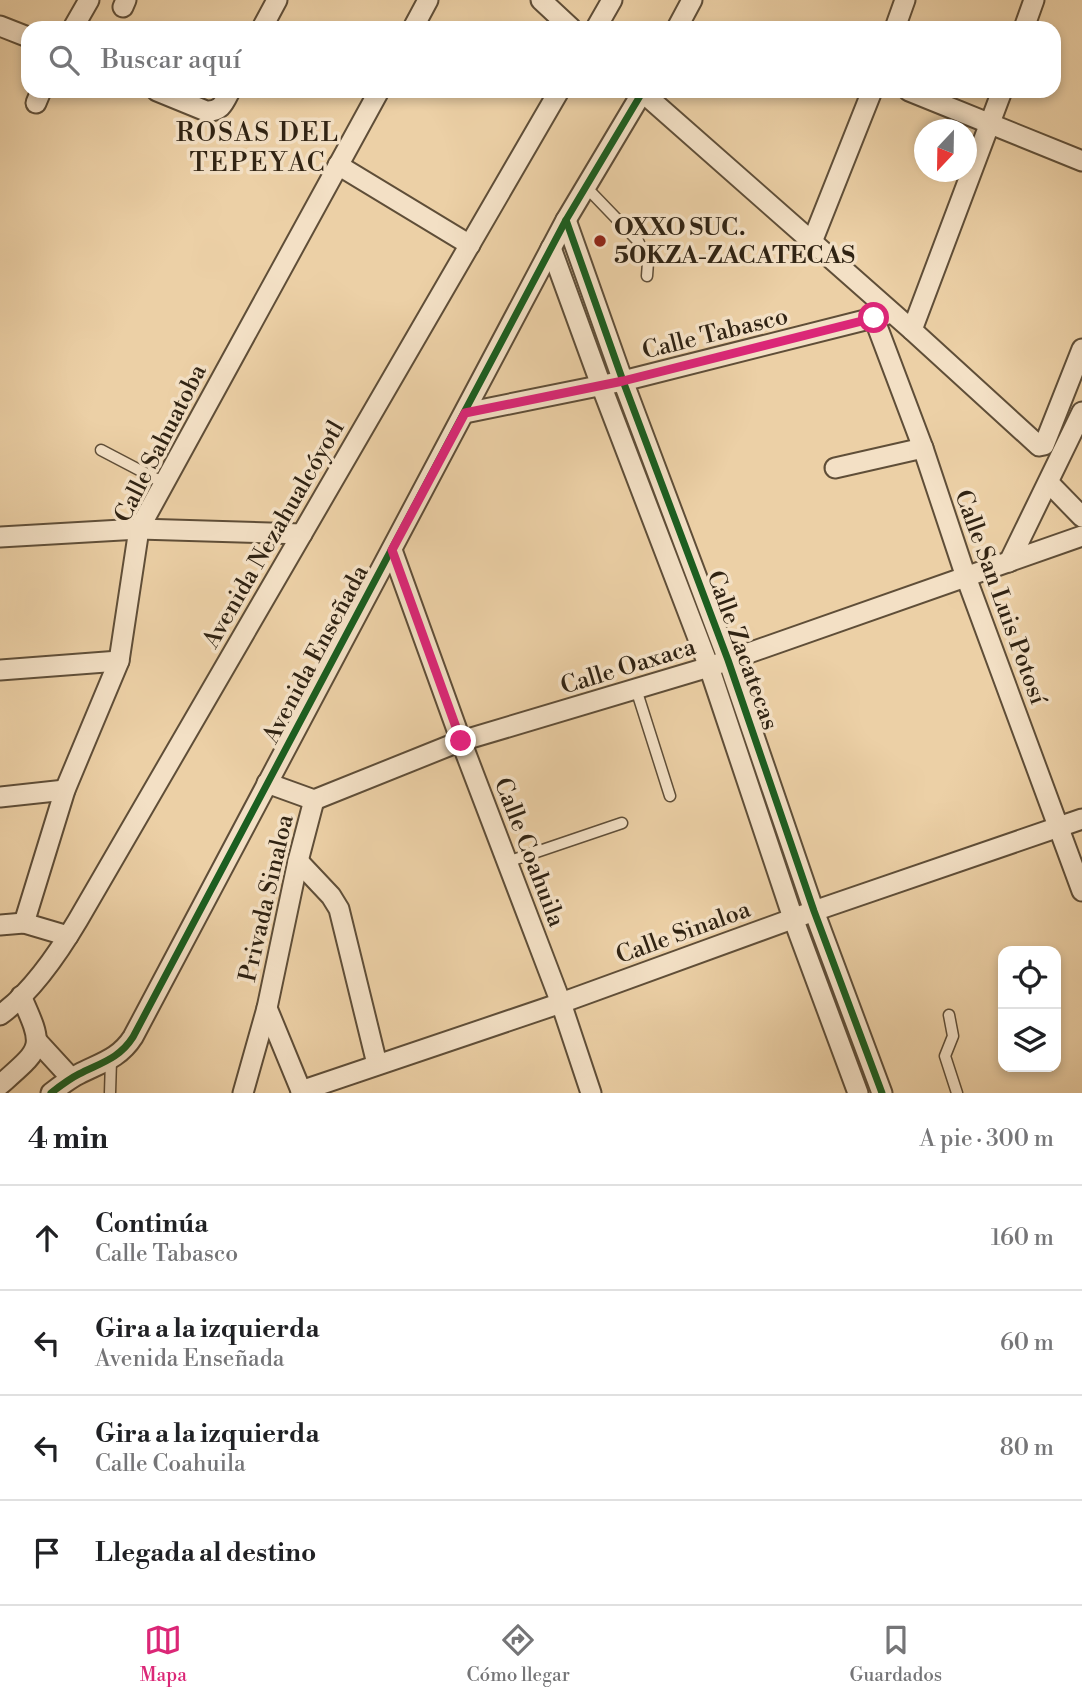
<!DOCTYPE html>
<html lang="es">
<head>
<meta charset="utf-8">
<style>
	:root { --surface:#fff; --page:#f2f2f2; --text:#202124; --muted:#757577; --line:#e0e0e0; --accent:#db2777 }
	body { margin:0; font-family:"Libre Bodoni",serif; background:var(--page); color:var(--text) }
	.controls { position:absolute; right:21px; bottom:21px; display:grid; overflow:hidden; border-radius:14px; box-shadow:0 4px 10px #0003 }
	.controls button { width:63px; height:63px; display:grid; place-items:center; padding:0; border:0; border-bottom:2px solid var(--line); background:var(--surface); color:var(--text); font:35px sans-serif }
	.compass { position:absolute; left:914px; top:119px; width:63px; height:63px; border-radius:50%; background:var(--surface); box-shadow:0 4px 10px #0003; rotate:202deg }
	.stop { position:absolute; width:21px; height:21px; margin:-16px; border:5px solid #db2777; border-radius:50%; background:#fff }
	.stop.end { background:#db2777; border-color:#fff; box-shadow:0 2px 7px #0008 }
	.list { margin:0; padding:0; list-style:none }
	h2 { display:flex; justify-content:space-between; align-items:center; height:91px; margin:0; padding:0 28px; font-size:30px }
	h2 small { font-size:23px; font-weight:400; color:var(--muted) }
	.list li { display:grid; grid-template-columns:46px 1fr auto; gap:21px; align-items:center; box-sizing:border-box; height:105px; padding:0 28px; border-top:2px solid var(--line) }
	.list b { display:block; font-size:26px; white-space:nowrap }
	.list p { margin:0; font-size:23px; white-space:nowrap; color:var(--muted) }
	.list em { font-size:23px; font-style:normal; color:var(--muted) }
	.icon { flex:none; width:38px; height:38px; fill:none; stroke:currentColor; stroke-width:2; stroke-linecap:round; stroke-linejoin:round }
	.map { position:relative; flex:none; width:1082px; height:1093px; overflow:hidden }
	.search { position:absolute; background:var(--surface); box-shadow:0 4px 10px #0003; left:21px; right:21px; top:21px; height:77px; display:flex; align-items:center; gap:18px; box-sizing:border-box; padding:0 24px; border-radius:21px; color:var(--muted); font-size:26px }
	.sheet { height:511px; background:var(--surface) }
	nav { display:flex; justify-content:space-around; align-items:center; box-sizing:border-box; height:98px; border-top:2px solid var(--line); background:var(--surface); font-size:19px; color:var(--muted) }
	nav a { display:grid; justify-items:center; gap:4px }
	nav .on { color:var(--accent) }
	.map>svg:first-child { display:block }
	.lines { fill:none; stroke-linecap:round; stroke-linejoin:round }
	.lane-casing { stroke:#5f4e38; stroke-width:13 }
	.street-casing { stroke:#5f4e38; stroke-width:23 }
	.lane { stroke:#f3e0c5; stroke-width:10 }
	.street { stroke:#f3e0c5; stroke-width:19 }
	.cycleway-casing { stroke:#f3e0c5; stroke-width:11 }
	.cycleway { stroke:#1b5e20; stroke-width:7 }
	.route { stroke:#db2777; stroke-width:9 }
	.poi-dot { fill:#8f2418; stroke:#f3e0c5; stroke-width:2.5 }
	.labels { text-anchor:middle; stroke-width:7; stroke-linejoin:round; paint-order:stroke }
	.poi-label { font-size:24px; font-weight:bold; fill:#302313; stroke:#f3e0c5; text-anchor:start }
	.street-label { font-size:24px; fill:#302313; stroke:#f3e0c5 }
	.neighbourhood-label { font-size:26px; letter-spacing:2px; fill:#302313; stroke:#f3e0c5 }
</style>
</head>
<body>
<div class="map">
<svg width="1082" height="1093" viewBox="0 0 1082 1093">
	<rect width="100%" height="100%" fill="#ecd0a6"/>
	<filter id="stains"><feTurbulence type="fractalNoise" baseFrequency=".00286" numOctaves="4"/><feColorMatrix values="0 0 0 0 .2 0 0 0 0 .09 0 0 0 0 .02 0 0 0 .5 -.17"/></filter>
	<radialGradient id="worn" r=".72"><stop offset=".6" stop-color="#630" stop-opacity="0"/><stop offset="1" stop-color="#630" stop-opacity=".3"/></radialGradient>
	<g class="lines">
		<defs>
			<g id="lane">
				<polyline points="586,187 638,241 648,262 647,276"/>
				<polyline points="101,450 164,483"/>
				<polyline points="636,689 670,796"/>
				<polyline points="507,862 622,823"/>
				<polyline points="949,1015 953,1036 945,1056 957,1093"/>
				<polyline points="110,1093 111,1060"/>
			</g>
			<g id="street">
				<polyline points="541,0 571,28"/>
				<polyline points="123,7 126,0"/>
				<polyline points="0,26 28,37"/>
				<polyline points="73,28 89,0"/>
				<polyline points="262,28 277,0"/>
				<polyline points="413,28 428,0"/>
				<polyline points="596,28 612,0"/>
				<polyline points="677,28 692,0"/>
				<polyline points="895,28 905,0"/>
				<polyline points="1024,28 1034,0"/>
				<path d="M157,91l49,20c15,1 18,-8 24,-20"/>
				<polyline points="641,91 912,330 1039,446 1044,445 1082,349"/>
				<polyline points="909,91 1082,161"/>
				<polyline points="36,103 41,91"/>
				<polyline points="338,165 470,245"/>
				<polyline points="566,220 623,381 728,660 814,911 882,1093"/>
				<polyline points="812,242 872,91"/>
				<polyline points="551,248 601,385 709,667 793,918 858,1093"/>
				<polyline points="874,318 923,448 966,577 1082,891"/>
				<polyline points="912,330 1002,91"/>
				<polyline points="465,413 623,381 885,315"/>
				<polyline points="835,468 923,448"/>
				<polyline points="1049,483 1082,517"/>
				<polyline points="0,537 139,529 302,534"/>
				<polyline points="392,550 461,741 561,1003 591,1093"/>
				<polyline points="1009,562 1082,412"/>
				<polyline points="0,670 119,661"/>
				<polyline points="267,783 314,800 461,741 709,667 1082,536"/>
				<polyline points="0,797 65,790"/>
				<polyline points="298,861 331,896 339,909 377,1064"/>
				<polyline points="24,923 65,790 119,661 139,529 379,91"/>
				<polyline points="0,925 24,923 68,936"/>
				<polyline points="267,1008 302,1093"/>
				<path d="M0,1015c30,-21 59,-63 78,-95l481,-829"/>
				<polyline points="37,1041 71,1078"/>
				<path d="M0,1085c43,-38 45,-36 21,-89"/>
				<polyline points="301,1091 561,1003 814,911 1082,819"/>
				<path d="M51,1093c9,-7 18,-14 28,-19 21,-11 40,-15 54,-37l433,-817 77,-129"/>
				<polyline points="243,1093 267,1008 298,861 314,800"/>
			</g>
		</defs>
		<use href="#lane" class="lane-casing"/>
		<use href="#street" class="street-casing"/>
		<use href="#lane" class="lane"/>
		<use href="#street" class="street"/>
		<defs>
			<g id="cycleway">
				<polyline points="566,220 623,381 728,660 814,911 882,1093"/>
				<path d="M51,1093c9,-7 18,-14 28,-19 21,-11 40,-15 54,-37l433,-817 77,-129"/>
			</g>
		</defs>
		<use href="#cycleway" class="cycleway-casing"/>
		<use href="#cycleway" class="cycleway"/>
	</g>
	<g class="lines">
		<polyline class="route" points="461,741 392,550 465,413 623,381 874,318"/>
	</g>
	<circle class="poi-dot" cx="600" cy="241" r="7"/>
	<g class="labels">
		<g class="poi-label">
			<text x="614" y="235">OXXO SUC.<tspan x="614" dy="28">50KZA-ZACATECAS</tspan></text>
		</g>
		<g class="street-label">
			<text transform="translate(715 333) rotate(-14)" y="8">Calle Tabasco</text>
			<text transform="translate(160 443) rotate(-63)" y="8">Calle Sahuatoba</text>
			<text transform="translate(273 534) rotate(-60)" y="8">Avenida Nezahualcóyotl</text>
			<text transform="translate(1001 597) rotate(70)" y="8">Calle San Luis Potosí</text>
			<text transform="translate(743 650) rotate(70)" y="8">Calle Zacatecas</text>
			<text transform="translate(315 654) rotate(-62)" y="8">Avenida Enseñada</text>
			<text transform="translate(628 666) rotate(-17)" y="8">Calle Oaxaca</text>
			<text transform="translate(530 852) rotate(69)" y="8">Calle Coahuila</text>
			<text transform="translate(266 898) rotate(-77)" y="8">Privada Sinaloa</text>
			<text transform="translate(683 932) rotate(-20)" y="8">Calle Sinaloa</text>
		</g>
		<g class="neighbourhood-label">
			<text x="258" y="141">ROSAS DEL<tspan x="258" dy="30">TEPEYAC</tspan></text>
		</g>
	</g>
	<rect width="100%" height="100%" filter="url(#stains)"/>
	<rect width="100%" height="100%" fill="url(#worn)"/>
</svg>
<div class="controls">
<button><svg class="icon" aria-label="locate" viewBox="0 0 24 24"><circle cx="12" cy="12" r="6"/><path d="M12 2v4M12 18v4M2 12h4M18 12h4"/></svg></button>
<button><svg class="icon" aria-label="layers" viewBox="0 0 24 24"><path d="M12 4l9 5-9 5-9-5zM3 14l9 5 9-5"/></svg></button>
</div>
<svg class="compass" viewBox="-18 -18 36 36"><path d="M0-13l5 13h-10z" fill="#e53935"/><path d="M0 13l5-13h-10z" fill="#757577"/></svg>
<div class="stop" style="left:874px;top:318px"></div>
<div class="stop end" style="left:461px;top:741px"></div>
<div class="search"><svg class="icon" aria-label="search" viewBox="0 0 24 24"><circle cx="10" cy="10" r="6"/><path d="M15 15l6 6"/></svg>Buscar aquí</div>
</div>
<section class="sheet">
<h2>4 min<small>A pie · 300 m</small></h2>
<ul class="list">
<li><svg class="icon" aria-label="ahead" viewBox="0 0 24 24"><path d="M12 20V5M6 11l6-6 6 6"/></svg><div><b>Continúa</b><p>Calle Tabasco</p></div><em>160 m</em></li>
<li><svg class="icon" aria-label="left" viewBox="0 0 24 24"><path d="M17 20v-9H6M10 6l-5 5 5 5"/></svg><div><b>Gira a la izquierda</b><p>Avenida Enseñada</p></div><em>60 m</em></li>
<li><svg class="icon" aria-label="left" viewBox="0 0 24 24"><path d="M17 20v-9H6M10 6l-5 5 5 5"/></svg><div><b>Gira a la izquierda</b><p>Calle Coahuila</p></div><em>80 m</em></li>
<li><svg class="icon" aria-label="arrive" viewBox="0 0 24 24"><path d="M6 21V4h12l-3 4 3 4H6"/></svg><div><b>Llegada al destino</b></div></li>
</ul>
</section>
<nav>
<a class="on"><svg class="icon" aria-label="map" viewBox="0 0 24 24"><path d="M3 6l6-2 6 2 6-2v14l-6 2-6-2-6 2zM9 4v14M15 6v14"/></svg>Mapa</a>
<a><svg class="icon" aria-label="directions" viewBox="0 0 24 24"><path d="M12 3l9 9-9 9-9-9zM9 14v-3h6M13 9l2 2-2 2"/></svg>Cómo llegar</a>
<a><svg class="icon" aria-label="saved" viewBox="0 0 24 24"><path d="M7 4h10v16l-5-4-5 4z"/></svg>Guardados</a>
</nav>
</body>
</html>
